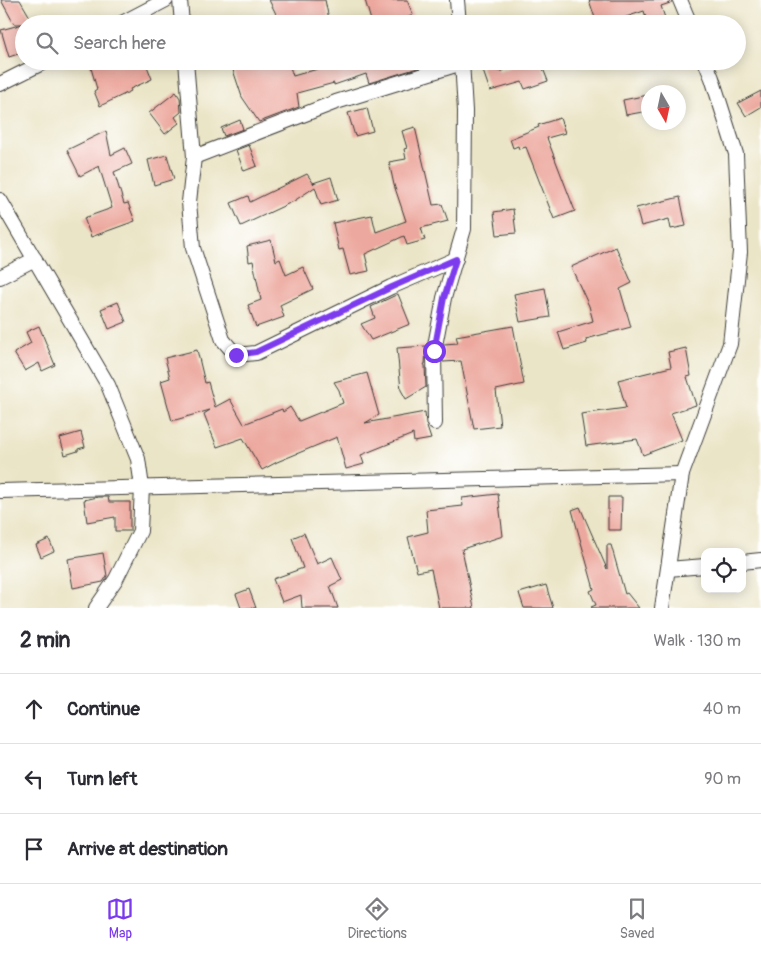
<!DOCTYPE html>
<html lang="en">
<head>
<meta charset="utf-8">
<style>
	:root { --surface:#fff; --page:#f7f7f7; --text:#2b2b33; --muted:#7c7c81; --line:#e1e1e2; --accent:#7c3aed }
	body { margin:0; font-family:Pangolin,sans-serif; background:var(--page); color:var(--text) }
	.controls { position:absolute; right:15px; bottom:15px; display:grid; overflow:hidden; border-radius:10px; box-shadow:0 2px 12px #0003 }
	.controls button { width:45px; height:45px; display:grid; place-items:center; padding:0; border:0; border-bottom:1px solid var(--line); background:var(--surface); color:var(--text); font:25px sans-serif }
	.compass { position:absolute; left:641px; top:85px; width:45px; height:45px; border-radius:50%; background:var(--surface); box-shadow:0 2px 12px #0003; rotate:171deg }
	.stop { position:absolute; width:15px; height:15px; margin:-11px; border:4px solid #7c3aed; border-radius:50%; background:#fff }
	.stop.end { background:#7c3aed; border-color:#fff; box-shadow:0 1px 5px #0008 }
	.list { margin:0; padding:0; list-style:none }
	h2 { display:flex; justify-content:space-between; align-items:center; height:65px; margin:0; padding:0 20px; font-size:21px }
	h2 small { font-size:16px; font-weight:400; color:var(--muted) }
	.list li { display:grid; grid-template-columns:32px 1fr auto; gap:15px; align-items:center; box-sizing:border-box; height:70px; padding:0 20px; border-top:1px solid var(--line) }
	.list b { display:block; font-size:19px; white-space:nowrap }
	.list em { font-size:16px; font-style:normal; color:var(--muted) }
	.icon { flex:none; width:28px; height:28px; fill:none; stroke:currentColor; stroke-width:2; stroke-linecap:round; stroke-linejoin:round }
	.map { position:relative; flex:none; width:761px; height:608px; overflow:hidden }
	.search { position:absolute; background:var(--surface); box-shadow:0 2px 12px #0003; left:15px; right:15px; top:15px; height:55px; display:flex; align-items:center; gap:12px; box-sizing:border-box; padding:0 18px; border-radius:28px; color:var(--muted); font-size:19px }
	.sheet { height:275px; background:var(--surface) }
	nav { display:flex; justify-content:space-around; align-items:center; box-sizing:border-box; height:70px; border-top:1px solid var(--line); background:var(--surface); font-size:14px; color:var(--muted) }
	nav a { display:grid; justify-items:center; gap:2px }
	nav .on { color:var(--accent) }
	.map>svg:first-child { display:block }
	.building { fill:#eca89e }
	.lines { fill:none; stroke-linecap:round; stroke-linejoin:round }
	.minor-casing { stroke:#3b3a36; stroke-width:16 }
	.minor { stroke:#fff; stroke-width:14 }
	.route { stroke:#7c3aed; stroke-width:6 }
</style>
</head>
<body>
<div class="map">
<svg width="761" height="608" viewBox="0 0 761 608">
	<rect width="100%" height="100%" fill="#fff"/>
	<filter id="ink" filterUnits="userSpaceOnUse"><feTurbulence type="fractalNoise" baseFrequency=".02" numOctaves="2"/><feDisplacementMap in="SourceGraphic" scale="10" xChannelSelector="R" yChannelSelector="G"/><feConvolveMatrix kernelMatrix="1 2 1 2 8 2 1 2 1" color-interpolation-filters="sRGB"/></filter>
	<filter id="wash" filterUnits="userSpaceOnUse"><feTurbulence type="fractalNoise" baseFrequency=".0096" numOctaves="4" result="noise"/><feDisplacementMap in="SourceGraphic" scale="20" xChannelSelector="R" yChannelSelector="G"/><feGaussianBlur stdDeviation="1.12" result="paint"/><feColorMatrix in="noise" values="0 0 0 0 0 0 0 0 0 0 0 0 0 0 0 0 0 1.4 0 .05"/><feComposite in="paint" operator="in"/></filter>
	<g filter="url(#wash)">
		<rect width="100%" height="100%" fill="#ebe5c7"/>
		<g id="blocks">
			<g class="building">
				<polygon points="1,0 20,0 34,24 24,24 24,52 9,57 1,30 23,24 14,24"/>
				<polygon points="269,0 325,0 330,24 281,24"/>
				<polygon points="365,0 407,0 413,15 393,24 372,24"/>
				<polygon points="589,0 669,0 670,3 661,6 667,24 648,24 644,11 605,24 597,24"/>
				<polygon points="89,61 145,61 152,79 130,89 131,91 100,106 94,91 97,89"/>
				<polygon points="230,61 288,61 293,76 328,66 327,61 434,61 434,63 369,83 366,74 334,85 334,83 297,93 299,107 259,122 242,97"/>
				<polygon points="494,61 496,61 499,72 526,61 540,61 548,81 525,89 522,82 490,91 481,65"/>
				<polygon points="761,91 761,107 746,116 738,103"/>
				<polygon points="176,92 180,98 181,112 175,117 179,123 165,134 149,113"/>
				<polygon points="648,95 648,111 626,115 623,100"/>
				<polygon points="367,108 373,131 355,136 348,113"/>
				<polygon points="560,118 565,133 547,138 575,211 554,219 526,147 519,149 518,146 513,148 510,139 539,127 538,125"/>
				<polygon points="240,120 243,129 224,136 221,128"/>
				<polygon points="415,127 433,205 442,204 448,221 421,228 425,240 407,245 404,236 365,254 369,271 350,275 343,249 339,250 333,223 372,215 376,232 406,221 394,185 389,162 406,159 404,149 407,148 402,131"/>
				<polygon points="106,131 111,155 125,148 132,164 114,172 124,204 128,203 135,221 91,237 84,218 112,208 99,166 80,176 67,150"/>
				<polygon points="249,145 257,166 244,171 236,150"/>
				<polygon points="167,155 174,179 154,185 148,160"/>
				<polygon points="307,174 314,184 313,183 331,177 338,200 321,205 315,187 294,201 241,226 231,203 248,196 250,202"/>
				<polygon points="680,197 686,226 671,229 669,219 641,226 636,208"/>
				<polygon points="513,209 516,233 497,235 494,212"/>
				<polygon points="271,240 276,261 280,259 286,275 303,267 313,289 280,305 284,317 256,327 248,305 261,300 253,261 249,262 247,246"/>
				<polygon points="616,247 632,283 620,289 631,327 586,339 587,343 564,350 558,332 593,321 589,306 571,267"/>
				<polygon points="545,288 550,317 520,322 514,294"/>
				<polygon points="398,294 410,324 371,340 361,324 375,318 371,307"/>
				<polygon points="118,302 126,322 109,329 101,309"/>
				<polygon points="39,326 55,365 42,371 39,363 25,371 14,353 31,343 26,332"/>
				<polygon points="513,326 524,384 496,390 500,426 474,429 461,361 443,362 443,352 444,344 458,343 456,336"/>
				<polygon points="426,346 425,364 424,364 425,366 426,387 406,399 401,390 397,348"/>
				<polygon points="686,348 691,376 687,377 696,405 671,413 682,440 643,455 637,439 586,446 581,414 626,408 618,380 671,367 668,352"/>
				<polygon points="197,350 205,383 208,382 215,407 230,399 244,424 282,409 283,412 290,407 299,421 343,403 339,390 334,382 367,373 379,415 365,423 425,412 426,424 431,439 414,442 413,434 361,455 364,464 346,469 337,437 277,462 262,470 243,438 217,447 204,414 210,410 172,421 161,381 170,378 165,358"/>
				<polygon points="81,432 85,447 78,449 78,451 65,455 60,438"/>
				<polygon points="498,494 503,536 462,549 474,608 439,608 431,569 417,572 408,537 428,532 426,510 463,506 462,498"/>
				<polygon points="98,497 108,497 109,502 130,502 130,531 115,531 115,517 87,522 84,500"/>
				<polygon points="608,497 622,497 621,530 608,530"/>
				<polygon points="580,507 607,569 607,545 611,545 625,594 627,593 639,608 592,608 591,607 596,605 590,591 594,589 572,510"/>
				<polygon points="304,533 317,564 332,557 342,580 330,586 338,608 302,608 301,595 282,602 273,579 303,568 292,538"/>
				<polygon points="49,539 54,551 41,557 36,545"/>
				<polygon points="103,553 107,576 103,582 73,588 68,559"/>
				<polygon points="546,585 553,608 524,608 519,593"/>
				<polygon points="249,589 256,608 241,608 236,594"/>
			</g>
		</g>
	</g>
	<g filter="url(#ink)">
		<use href="#blocks" fill-opacity="0" stroke="#3b3a36" stroke-width="1"/>
		<g class="lines">
			<defs>
				<g id="minor">
					<polyline points="180,0 182,24"/>
					<polyline points="457,0 459,24"/>
					<polyline points="680,0 690,24"/>
					<polyline points="120,24 166,0"/>
					<polyline points="186,61 194,157 189,202 193,248 223,340 236,355 256,353 391,287 456,259"/>
					<polyline points="0,84 46,61"/>
					<polyline points="194,157 336,102 462,63"/>
					<polyline points="0,200 108,385 138,459 142,487 140,531 116,579 96,608"/>
					<polyline points="0,277 35,259"/>
					<polyline points="435,423 434,351 444,298 464,229 465,111 462,61"/>
					<polyline points="0,491 682,474"/>
					<polyline points="742,562 761,560"/>
					<polyline points="668,569 705,566"/>
					<polyline points="662,608 682,474 730,344 740,252 736,154 712,78 705,61"/>
				</g>
			</defs>
			<use href="#minor" class="minor-casing"/>
			<use href="#minor" class="minor"/>
		</g>
	</g>
	<g class="lines" filter="url(#ink)">
		<polyline class="route" points="236,355 256,352 392,287 456,259 444,298 434,351"/>
	</g>
</svg>
<div class="controls">
<button><svg class="icon" aria-label="locate" viewBox="0 0 24 24"><circle cx="12" cy="12" r="6"/><path d="M12 2v4M12 18v4M2 12h4M18 12h4"/></svg></button>
</div>
<svg class="compass" viewBox="-18 -18 36 36"><path d="M0-13l5 13h-10z" fill="#e53935"/><path d="M0 13l5-13h-10z" fill="#7c7c81"/></svg>
<div class="stop" style="left:434px;top:351px"></div>
<div class="stop end" style="left:236px;top:355px"></div>
<div class="search"><svg class="icon" aria-label="search" viewBox="0 0 24 24"><circle cx="10" cy="10" r="6"/><path d="M15 15l6 6"/></svg>Search here</div>
</div>
<section class="sheet">
<h2>2 min<small>Walk · 130 m</small></h2>
<ul class="list">
<li><svg class="icon" aria-label="ahead" viewBox="0 0 24 24"><path d="M12 20V5M6 11l6-6 6 6"/></svg><div><b>Continue</b></div><em>40 m</em></li>
<li><svg class="icon" aria-label="left" viewBox="0 0 24 24"><path d="M17 20v-9H6M10 6l-5 5 5 5"/></svg><div><b>Turn left</b></div><em>90 m</em></li>
<li><svg class="icon" aria-label="arrive" viewBox="0 0 24 24"><path d="M6 21V4h12l-3 4 3 4H6"/></svg><div><b>Arrive at destination</b></div></li>
</ul>
</section>
<nav>
<a class="on"><svg class="icon" aria-label="map" viewBox="0 0 24 24"><path d="M3 6l6-2 6 2 6-2v14l-6 2-6-2-6 2zM9 4v14M15 6v14"/></svg>Map</a>
<a><svg class="icon" aria-label="directions" viewBox="0 0 24 24"><path d="M12 3l9 9-9 9-9-9zM9 14v-3h6M13 9l2 2-2 2"/></svg>Directions</a>
<a><svg class="icon" aria-label="saved" viewBox="0 0 24 24"><path d="M7 4h10v16l-5-4-5 4z"/></svg>Saved</a>
</nav>
</body>
</html>
